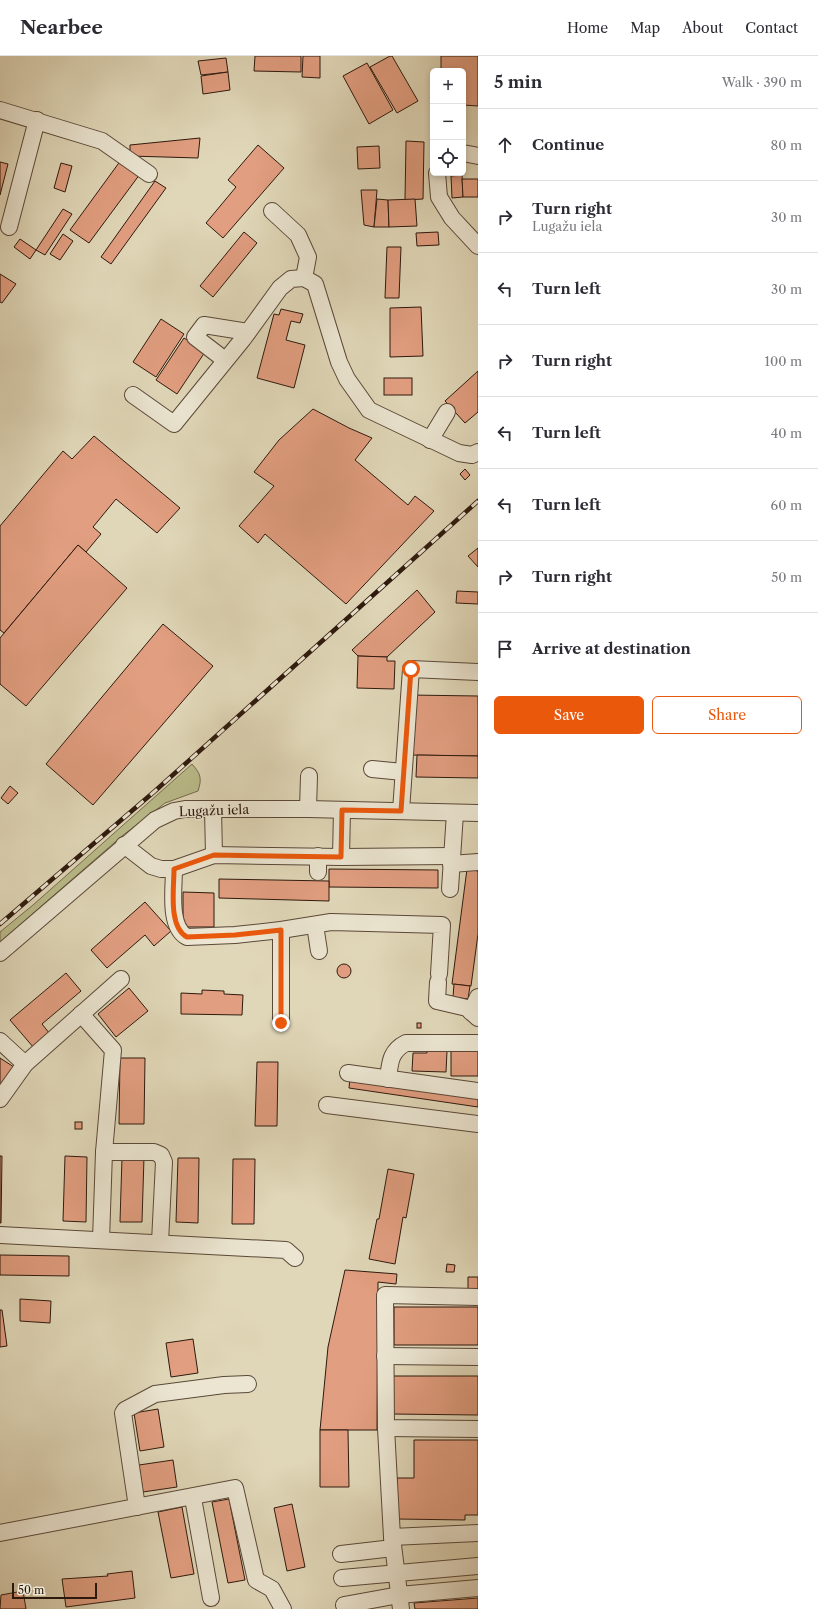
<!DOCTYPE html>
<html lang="en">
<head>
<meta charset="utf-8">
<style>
	:root { --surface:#fff; --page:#f7f7f7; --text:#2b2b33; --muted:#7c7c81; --line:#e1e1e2; --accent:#ea580c }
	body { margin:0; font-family:"Libre Caslon Text",serif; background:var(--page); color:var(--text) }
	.controls { position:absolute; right:12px; top:12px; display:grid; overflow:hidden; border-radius:6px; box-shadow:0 2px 6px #0003 }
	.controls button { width:36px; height:36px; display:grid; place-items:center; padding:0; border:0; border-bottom:1px solid var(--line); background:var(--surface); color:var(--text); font:20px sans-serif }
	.scale { position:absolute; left:12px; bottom:10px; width:85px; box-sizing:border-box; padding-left:4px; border:2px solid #2e190d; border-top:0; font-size:11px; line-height:14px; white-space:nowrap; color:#2e190d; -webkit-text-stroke:3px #ebe5d1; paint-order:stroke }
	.stop { position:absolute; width:12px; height:12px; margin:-9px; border:3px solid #ea580c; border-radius:50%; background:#fff }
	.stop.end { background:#ea580c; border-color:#fff; box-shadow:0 1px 4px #0008 }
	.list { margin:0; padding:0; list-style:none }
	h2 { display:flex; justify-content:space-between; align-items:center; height:52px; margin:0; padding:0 16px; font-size:17px }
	h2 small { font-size:13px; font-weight:400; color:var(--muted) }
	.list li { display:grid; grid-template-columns:26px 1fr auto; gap:12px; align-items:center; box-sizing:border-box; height:72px; padding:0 16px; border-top:1px solid var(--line) }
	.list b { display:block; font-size:15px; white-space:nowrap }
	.list p { margin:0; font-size:13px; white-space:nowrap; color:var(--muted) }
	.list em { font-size:13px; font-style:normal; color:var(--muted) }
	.actions { display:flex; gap:8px; padding:12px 16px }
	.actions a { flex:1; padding:9px 0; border:1px solid var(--accent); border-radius:6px; text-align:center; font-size:14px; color:var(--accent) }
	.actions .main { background:var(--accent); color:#fff }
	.icon { flex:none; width:22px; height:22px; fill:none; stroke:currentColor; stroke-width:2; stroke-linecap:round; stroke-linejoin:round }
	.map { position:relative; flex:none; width:478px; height:1553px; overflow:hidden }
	header { display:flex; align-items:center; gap:24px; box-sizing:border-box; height:56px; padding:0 20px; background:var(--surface); border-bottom:1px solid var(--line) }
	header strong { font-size:19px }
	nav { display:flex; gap:22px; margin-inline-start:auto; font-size:14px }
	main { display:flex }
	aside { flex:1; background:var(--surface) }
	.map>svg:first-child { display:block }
	.green { fill:#babc8a; stroke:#746a4c }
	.building { fill:#e19e80; stroke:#2e190d }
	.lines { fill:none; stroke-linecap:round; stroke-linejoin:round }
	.minor-casing { stroke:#5a4838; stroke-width:18 }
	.minor { stroke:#ebe5d1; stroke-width:16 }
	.rail-casing { stroke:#2e190d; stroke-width:4.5 }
	.rail { stroke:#ebe5d1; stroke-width:3; stroke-dasharray:9; stroke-linecap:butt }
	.route { stroke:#ea580c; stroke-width:5 }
	.labels { text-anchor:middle; stroke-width:3; stroke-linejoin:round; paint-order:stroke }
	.street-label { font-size:13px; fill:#2e190d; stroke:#ebe5d1 }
</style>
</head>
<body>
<header>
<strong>Nearbee</strong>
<nav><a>Home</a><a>Map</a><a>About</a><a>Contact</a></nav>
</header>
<main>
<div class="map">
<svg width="478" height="1553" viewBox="0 0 478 1553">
	<rect width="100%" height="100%" fill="#e0d7b8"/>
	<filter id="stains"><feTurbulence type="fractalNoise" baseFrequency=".005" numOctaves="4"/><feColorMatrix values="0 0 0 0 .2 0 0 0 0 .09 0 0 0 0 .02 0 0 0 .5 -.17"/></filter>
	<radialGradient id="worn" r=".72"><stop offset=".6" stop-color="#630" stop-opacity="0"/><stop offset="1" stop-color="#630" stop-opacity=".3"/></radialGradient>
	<path class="green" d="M192,708c9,10 10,15 6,27l-33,12 -43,33 -122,106v-10l33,-27z"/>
	<g class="building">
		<polygon points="255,0 301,0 301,16 254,15"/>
		<polygon points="303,0 320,0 320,22 302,21"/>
		<polygon points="390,0 392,0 418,45 397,57 370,11"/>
		<polygon points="441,0 478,0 478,50 463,49 463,15 441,15"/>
		<polygon points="226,2 228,16 201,19 198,5"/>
		<polygon points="367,7 393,54 369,68 343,20"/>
		<polygon points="228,16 230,34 203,38 201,20"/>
		<polygon points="200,82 198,102 130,100 130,89"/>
		<polygon points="406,85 424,86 423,143 405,144"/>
		<polygon points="258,89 284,112 223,182 206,167 236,131 228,124"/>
		<polygon points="379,90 380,112 358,113 357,91"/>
		<polygon points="121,104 140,118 89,187 70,174"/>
		<polygon points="0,106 8,108 0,139"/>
		<polygon points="61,107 72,110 65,136 54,132"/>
		<polygon points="462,119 463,141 452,142 451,120"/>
		<polygon points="462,123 478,123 478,141 463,141"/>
		<polygon points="155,125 166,132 111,208 101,201"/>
		<polygon points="361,134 377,134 374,171 364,169"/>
		<polygon points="377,143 388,144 389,171 374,171"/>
		<polygon points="415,143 417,170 389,171 388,144"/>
		<polygon points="63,153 72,158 45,199 36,194"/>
		<polygon points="244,176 257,187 213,241 200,230"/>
		<polygon points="438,176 439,189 417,190 416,177"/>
		<polygon points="63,178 73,185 60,204 50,198"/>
		<polygon points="20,183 36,194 30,203 14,191"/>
		<polygon points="387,191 401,191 399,242 385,242"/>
		<polygon points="0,218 16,228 2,247 0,246"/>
		<polygon points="421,251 423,300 390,301 390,252"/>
		<polygon points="281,253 303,258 300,267 291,265 286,284 305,289 294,332 257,322 274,258 279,259"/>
		<polygon points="161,263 184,278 156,321 133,306"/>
		<polygon points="184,282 205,296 177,338 156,324"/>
		<polygon points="478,315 478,356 465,367 445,345"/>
		<rect x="384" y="322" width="28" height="17"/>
		<polygon points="313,353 349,372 372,382 355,404 408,449 415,440 434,455 346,548 265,478 258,487 239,470 274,430 254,416 279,384"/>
		<polygon points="94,380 180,452 157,477 116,443 93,471 101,478 86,496 78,489 4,577 0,574 0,470 63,395 72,403"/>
		<polygon points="465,413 470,419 465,424 460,418"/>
		<polygon points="78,489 127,532 26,650 0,628 0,582"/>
		<polygon points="478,492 478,511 468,500"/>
		<polygon points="417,534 435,556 387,601 358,600 352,594"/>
		<polygon points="457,535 478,536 478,548 456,547"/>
		<polygon points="163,568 213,610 93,749 46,708"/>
		<polygon points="358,600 387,601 387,605 395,605 394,633 357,632"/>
		<polygon points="410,639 478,640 478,700 409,699"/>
		<polygon points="417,699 478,700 478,722 416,721"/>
		<polygon points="10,730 18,737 8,748 1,742"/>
		<polygon points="329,813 438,814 438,832 329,831"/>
		<polygon points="467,813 478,815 478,878 471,930 452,928"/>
		<polygon points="219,823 329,825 329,845 219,842"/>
		<polygon points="183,836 214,837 214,871 183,871"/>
		<polygon points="145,846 171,875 154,890 145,879 107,912 91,894"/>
		<circle cx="344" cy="915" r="7"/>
		<polygon points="66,917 81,935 42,968 50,978 34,992 10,964"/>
		<polygon points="454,928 470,930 468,943 453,941"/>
		<polygon points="129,932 148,955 116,981 98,958"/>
		<polygon points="202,934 224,935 224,938 243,939 242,959 181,958 181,937 202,938"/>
		<rect x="417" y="967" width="4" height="5"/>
		<polygon points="468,993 478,993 478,1020 451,1020 451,995 467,995"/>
		<polygon points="427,994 447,995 446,1016 412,1015 413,997 427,997"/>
		<polygon points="0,1002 17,1013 4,1031 0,1028"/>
		<polygon points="120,1002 145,1002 144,1068 119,1068"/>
		<polygon points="257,1006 278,1006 277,1070 255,1070"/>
		<polygon points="350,1022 478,1041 478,1051 349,1032"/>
		<rect x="75" y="1066" width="7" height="7"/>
		<polygon points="0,1100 2,1100 1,1167 0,1167"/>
		<polygon points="65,1100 87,1101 86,1166 63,1165"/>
		<polygon points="122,1101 144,1101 142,1166 120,1166"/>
		<polygon points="178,1102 199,1102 198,1167 176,1166"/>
		<polygon points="233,1103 255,1103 254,1168 232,1168"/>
		<polygon points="388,1113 414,1118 406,1162 403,1161 395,1208 369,1203 377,1163 379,1163"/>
		<polygon points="0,1199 69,1200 69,1220 0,1219"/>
		<polygon points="447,1208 455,1209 454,1216 446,1216"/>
		<polygon points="345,1214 397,1218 396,1228 378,1226 377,1374 320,1374 328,1291"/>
		<polygon points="468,1221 478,1221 478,1235 468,1234"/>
		<polygon points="20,1243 51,1245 50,1267 20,1265"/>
		<rect x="394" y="1251" width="84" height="38"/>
		<polygon points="0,1254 2,1254 7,1290 0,1291"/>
		<polygon points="193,1283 198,1317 171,1321 166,1287"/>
		<polygon points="393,1320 478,1320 478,1359 392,1358"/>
		<polygon points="158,1353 164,1391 140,1395 134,1357"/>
		<polygon points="320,1374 348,1374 349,1431 320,1431"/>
		<polygon points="414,1384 478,1384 478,1459 465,1459 465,1464 397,1463 397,1422 414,1422"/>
		<polygon points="173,1404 177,1431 143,1436 139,1409"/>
		<polygon points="229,1443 245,1524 228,1527 212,1446"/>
		<polygon points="292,1448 305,1511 287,1515 274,1452"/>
		<polygon points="182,1451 194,1518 171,1522 158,1456"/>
		<polygon points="132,1515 135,1542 66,1551 62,1523 108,1520 107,1518"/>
		<polygon points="23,1535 26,1553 0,1553 1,1539"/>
		<polygon points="478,1542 478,1553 415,1553 414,1547"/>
	</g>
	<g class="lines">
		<defs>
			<g id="minor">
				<polyline points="0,54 102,85 149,118"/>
				<polyline points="463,97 478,100"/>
				<polyline points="437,117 439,141 452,162 478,190"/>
				<polyline points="272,155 298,179 308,201 304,222"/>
				<polyline points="9,171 37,64"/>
				<polyline points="225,304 195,281 204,269 248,276"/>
				<polyline points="133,339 174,368 243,283 280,232 291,223 304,222 315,228 339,306 347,323 369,354 459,397 472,399 478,396"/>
				<polyline points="430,384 447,356"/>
				<polyline points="372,713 403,716"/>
				<polyline points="213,753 214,799"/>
				<polyline points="308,753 309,720"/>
				<polyline points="401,755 411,613 478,616"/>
				<polyline points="124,789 151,810 161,813 174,813 214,799 341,801 451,800"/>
				<polyline points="341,801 342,754"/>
				<polyline points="451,808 478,806"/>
				<path d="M174,813c0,19 -6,58 13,68l48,-2 46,-5 50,-8 111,3 -3,49"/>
				<polyline points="318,816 318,800"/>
				<polyline points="450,833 455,757"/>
				<polyline points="315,869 319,895"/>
				<polyline points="281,874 281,967"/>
				<polyline points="0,897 155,764 174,755 185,753 308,753 478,757"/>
				<polyline points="438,926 437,945 467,952 478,962"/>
				<polyline points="471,956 478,941"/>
				<polyline points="81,958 113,994 104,1096 101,1184"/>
				<polyline points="0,985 25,1008"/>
				<polyline points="348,1017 478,1035"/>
				<path d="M388,1023c2,-16 2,-28 18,-36h72"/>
				<polyline points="0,1043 25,1008 121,923"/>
				<polyline points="327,1049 478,1068"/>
				<polyline points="104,1096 154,1096 161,1099 164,1106 160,1186"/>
				<polyline points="0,1179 286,1194 295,1202"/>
				<polyline points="478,1241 385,1239 386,1372 478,1373"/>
				<polyline points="385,1300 478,1301"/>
				<polyline points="386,1372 392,1481 478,1477"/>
				<polyline points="193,1442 211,1542"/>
				<polyline points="137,1451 123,1357 125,1354 155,1338 224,1329 248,1328"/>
				<polyline points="0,1477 235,1432 256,1524 272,1533 283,1553"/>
				<polyline points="392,1481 401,1553"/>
				<polyline points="341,1498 393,1492"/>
				<polyline points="342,1522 478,1510"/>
				<polyline points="344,1549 399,1539 478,1532"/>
			</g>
		</defs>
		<use href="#minor" class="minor-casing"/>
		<use href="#minor" class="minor"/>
		<defs>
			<polyline id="rail" points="0,868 155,735 478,445"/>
		</defs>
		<use href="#rail" class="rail-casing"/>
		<use href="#rail" class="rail"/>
	</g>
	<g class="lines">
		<path class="route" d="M281,967v-93l-46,5 -48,2c-19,-10 -13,-49 -13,-68l40,-14 127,2 1,-47 59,1 10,-142"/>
	</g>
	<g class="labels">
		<g class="street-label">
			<text transform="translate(214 754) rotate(-2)" y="5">Lugažu iela</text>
		</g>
	</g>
	<rect width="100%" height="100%" filter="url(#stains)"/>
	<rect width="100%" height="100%" fill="url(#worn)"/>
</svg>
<div class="controls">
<button>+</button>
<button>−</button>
<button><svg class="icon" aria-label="locate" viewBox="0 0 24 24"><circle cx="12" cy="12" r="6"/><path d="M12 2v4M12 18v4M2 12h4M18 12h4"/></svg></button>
</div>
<div class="scale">50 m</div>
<div class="stop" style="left:411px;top:613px"></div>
<div class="stop end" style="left:281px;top:967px"></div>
</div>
<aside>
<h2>5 min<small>Walk · 390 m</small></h2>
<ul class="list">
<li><svg class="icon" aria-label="ahead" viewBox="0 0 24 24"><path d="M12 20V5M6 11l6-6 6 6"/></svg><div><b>Continue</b></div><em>80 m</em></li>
<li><svg class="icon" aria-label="right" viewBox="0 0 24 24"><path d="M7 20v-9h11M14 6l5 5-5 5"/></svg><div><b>Turn right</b><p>Lugažu iela</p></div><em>30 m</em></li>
<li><svg class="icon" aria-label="left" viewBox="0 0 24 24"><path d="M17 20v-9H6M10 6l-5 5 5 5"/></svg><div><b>Turn left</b></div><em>30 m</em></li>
<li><svg class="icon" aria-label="right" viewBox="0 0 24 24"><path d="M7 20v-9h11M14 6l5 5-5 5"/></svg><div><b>Turn right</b></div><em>100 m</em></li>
<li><svg class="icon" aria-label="left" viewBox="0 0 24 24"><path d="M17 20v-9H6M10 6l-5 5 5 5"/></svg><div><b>Turn left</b></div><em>40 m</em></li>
<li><svg class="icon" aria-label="left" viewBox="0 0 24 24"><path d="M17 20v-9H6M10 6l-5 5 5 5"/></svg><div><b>Turn left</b></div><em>60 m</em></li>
<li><svg class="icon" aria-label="right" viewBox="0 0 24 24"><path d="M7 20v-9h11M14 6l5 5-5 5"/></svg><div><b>Turn right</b></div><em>50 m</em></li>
<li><svg class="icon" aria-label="arrive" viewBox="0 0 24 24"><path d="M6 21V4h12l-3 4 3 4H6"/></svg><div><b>Arrive at destination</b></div></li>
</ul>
<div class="actions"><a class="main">Save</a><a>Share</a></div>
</aside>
</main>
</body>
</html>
